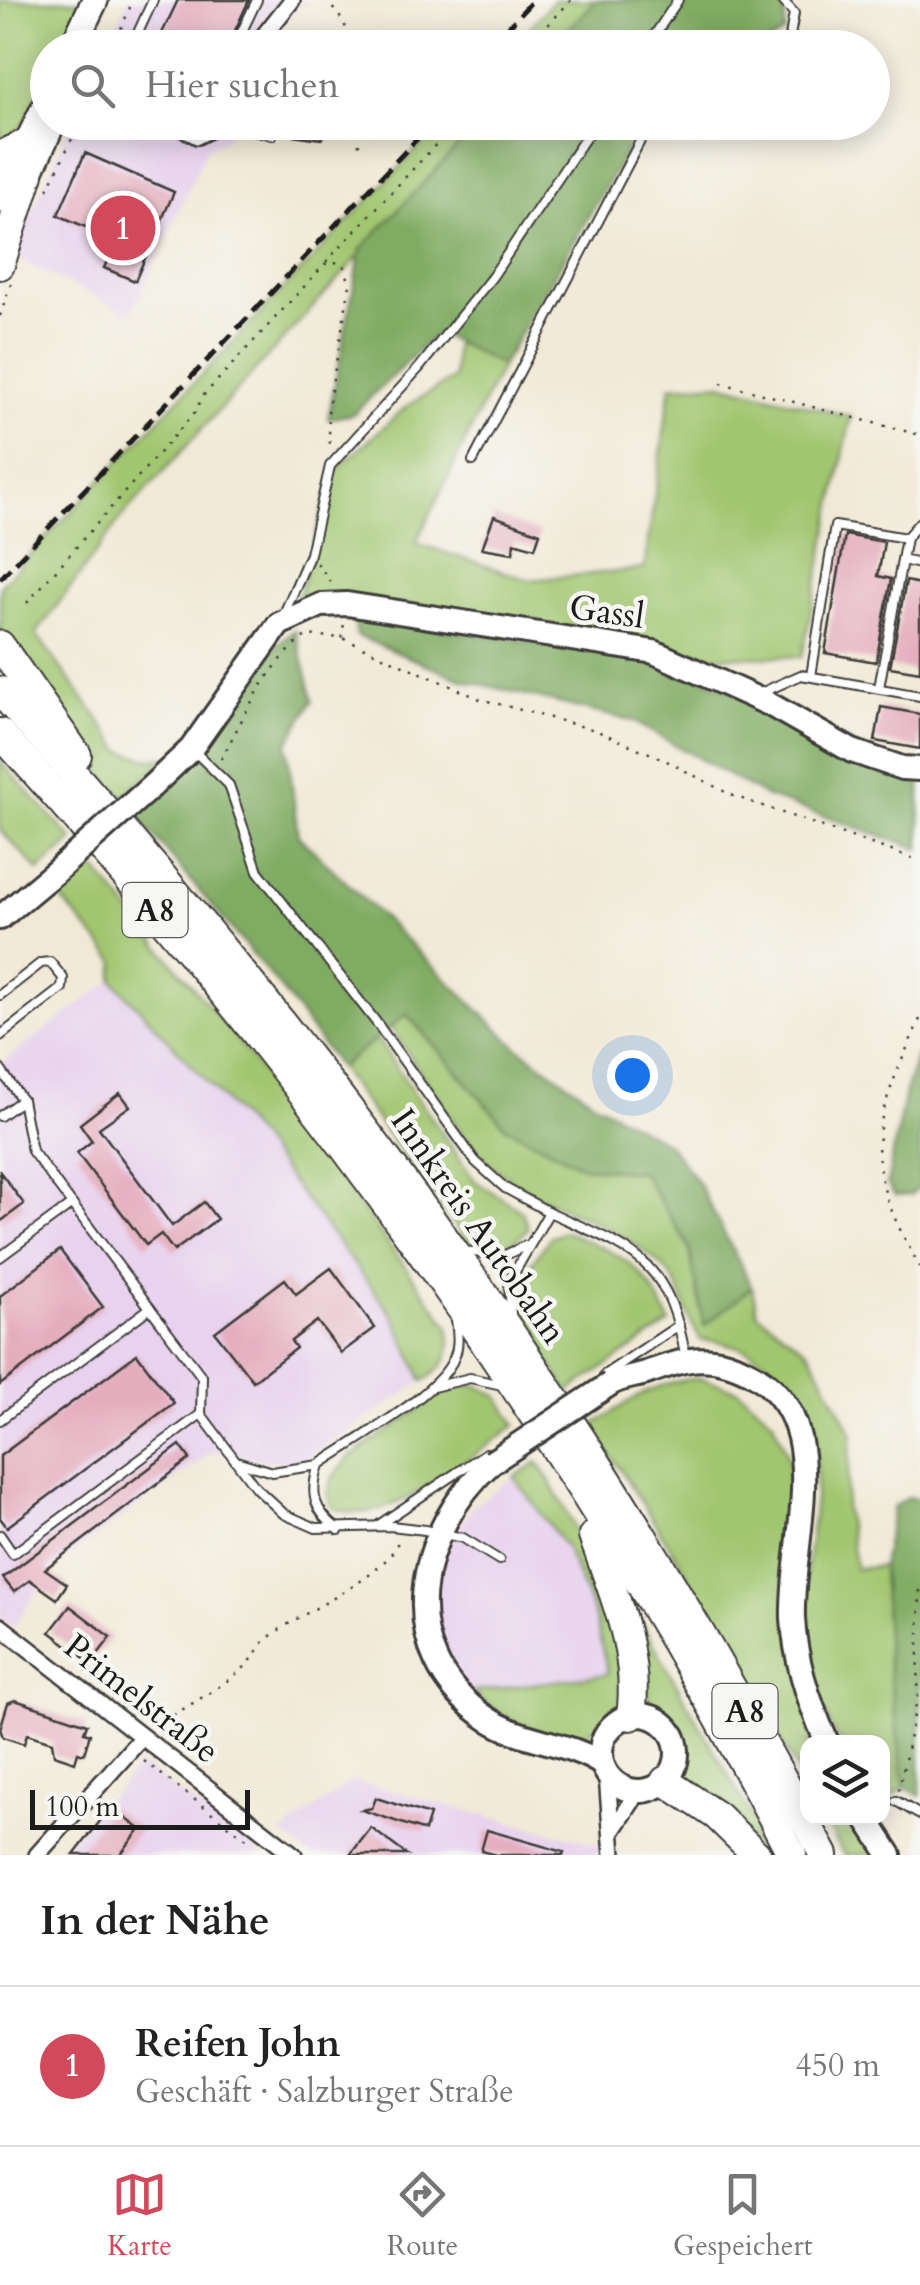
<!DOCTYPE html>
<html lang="de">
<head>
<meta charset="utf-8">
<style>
	:root { --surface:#fff; --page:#f2f2f2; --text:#222; --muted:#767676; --line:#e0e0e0; --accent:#d1495b }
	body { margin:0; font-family:Cardo,serif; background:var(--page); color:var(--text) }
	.controls { position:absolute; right:30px; bottom:30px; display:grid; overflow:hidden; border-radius:20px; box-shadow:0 5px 25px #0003 }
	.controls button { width:90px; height:90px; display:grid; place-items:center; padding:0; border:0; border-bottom:2px solid var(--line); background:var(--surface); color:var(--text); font:50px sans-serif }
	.scale { position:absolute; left:30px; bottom:25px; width:220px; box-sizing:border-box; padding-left:10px; border:5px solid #1c1c1c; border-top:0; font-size:28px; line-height:35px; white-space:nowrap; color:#1c1c1c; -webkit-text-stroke:8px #f6f6f2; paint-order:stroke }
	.you { position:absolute; left:632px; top:1075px; width:35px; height:35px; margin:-25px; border:8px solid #fff; border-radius:50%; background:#1a73e8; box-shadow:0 0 0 15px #1a73e833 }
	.badge { display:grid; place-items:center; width:65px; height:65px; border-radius:50%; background:var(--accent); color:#fff; font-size:32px; font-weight:700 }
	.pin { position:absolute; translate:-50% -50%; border:5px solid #fff; box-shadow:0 2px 10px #0006 }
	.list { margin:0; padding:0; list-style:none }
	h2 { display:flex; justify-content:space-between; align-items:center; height:130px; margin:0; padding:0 40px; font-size:42px }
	h2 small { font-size:32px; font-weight:400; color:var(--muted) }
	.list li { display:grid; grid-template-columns:65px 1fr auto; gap:30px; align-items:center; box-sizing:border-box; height:160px; padding:0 40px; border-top:2px solid var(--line) }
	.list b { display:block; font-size:38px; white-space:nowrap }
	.list p { margin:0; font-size:32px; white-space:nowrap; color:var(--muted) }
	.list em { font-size:32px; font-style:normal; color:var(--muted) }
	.icon { flex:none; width:55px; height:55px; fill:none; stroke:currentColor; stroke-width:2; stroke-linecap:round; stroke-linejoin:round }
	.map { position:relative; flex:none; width:920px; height:1855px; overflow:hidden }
	.search { position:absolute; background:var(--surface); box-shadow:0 5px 25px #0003; left:30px; right:30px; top:30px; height:110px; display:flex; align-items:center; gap:25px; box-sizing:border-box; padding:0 35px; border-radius:55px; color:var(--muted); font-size:38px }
	.sheet { height:290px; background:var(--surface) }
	nav { display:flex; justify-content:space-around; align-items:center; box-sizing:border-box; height:140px; border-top:2px solid var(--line); background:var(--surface); font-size:28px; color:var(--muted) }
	nav a { display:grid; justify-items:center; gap:5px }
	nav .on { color:var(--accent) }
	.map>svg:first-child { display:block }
	.built { fill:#e8d2ee }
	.green { fill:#a1c670; stroke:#5e7146; stroke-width:2.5 }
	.forest { fill:#80ab62; stroke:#4e643f; stroke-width:2.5 }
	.building { fill:#e5aebf }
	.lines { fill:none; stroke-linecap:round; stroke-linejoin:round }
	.lane-casing { stroke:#3c3b38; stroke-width:12 }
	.street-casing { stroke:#3c3b38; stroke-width:20 }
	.secondary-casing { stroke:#3c3b38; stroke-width:28 }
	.primary-casing { stroke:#3c3b38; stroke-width:30 }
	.highway-casing { stroke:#3c3b38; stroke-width:32 }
	.path { stroke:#3c3b38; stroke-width:2.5; stroke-dasharray:2.5 8; stroke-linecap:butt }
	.lane { stroke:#fff; stroke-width:8 }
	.street { stroke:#fff; stroke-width:15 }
	.secondary { stroke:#fff; stroke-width:22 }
	.primary { stroke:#fff; stroke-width:25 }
	.highway { stroke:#fff; stroke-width:28 }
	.rail { stroke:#1c1c1c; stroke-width:5; stroke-dasharray:15 8; stroke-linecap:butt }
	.secondary-bridge-casing { stroke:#3c3b38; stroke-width:28; stroke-linecap:butt }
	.secondary-bridge { stroke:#fff; stroke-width:22 }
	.labels { text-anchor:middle; stroke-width:9; stroke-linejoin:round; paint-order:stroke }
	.shield { fill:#f6f6f2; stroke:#5d5d5c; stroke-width:2.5 }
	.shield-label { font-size:32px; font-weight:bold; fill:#1c1c1c }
	.street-label { font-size:35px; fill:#1c1c1c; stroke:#f6f6f2 }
</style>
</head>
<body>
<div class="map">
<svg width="920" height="1855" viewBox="0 0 920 1855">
	<rect width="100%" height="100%" fill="#f6f6f2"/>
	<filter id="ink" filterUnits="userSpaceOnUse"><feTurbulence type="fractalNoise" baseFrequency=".01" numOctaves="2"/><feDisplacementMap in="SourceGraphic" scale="20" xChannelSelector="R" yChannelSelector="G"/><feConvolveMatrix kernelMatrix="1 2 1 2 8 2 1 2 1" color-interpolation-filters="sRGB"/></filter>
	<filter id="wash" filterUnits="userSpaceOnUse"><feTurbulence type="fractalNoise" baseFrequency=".0048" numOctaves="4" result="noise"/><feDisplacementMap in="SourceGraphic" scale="40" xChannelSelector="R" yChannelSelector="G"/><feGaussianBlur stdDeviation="2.25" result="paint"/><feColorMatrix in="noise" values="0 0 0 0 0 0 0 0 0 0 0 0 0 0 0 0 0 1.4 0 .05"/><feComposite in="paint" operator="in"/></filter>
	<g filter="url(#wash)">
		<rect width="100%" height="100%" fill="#f1e9d5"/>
		<g class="built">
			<polygon points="128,0 304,0 262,47 106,48"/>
			<polygon points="71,123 233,123 227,139 207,148 131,314 13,257"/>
			<polygon points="113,980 255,1134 394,1317 423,1381 300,1462 272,1462 214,1451 53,1567 13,1628 0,1618 0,1064"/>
			<polygon points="514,1477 566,1548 594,1614 608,1674 472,1692 449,1660 436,1620 436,1580 443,1553 473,1506"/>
			<polygon points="140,1764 263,1855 58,1855"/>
			<polygon points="352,1781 605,1846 606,1855 310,1855 282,1834"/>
		</g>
		<g class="green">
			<path d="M0,0h85l-24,47 -13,1c-1,34 -18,79 -48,99z"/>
			<polygon points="554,0 596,0 551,47 512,48"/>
			<polygon points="442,123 480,123 122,517 36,634 122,751 149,759 169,757 120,799 0,634 0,586"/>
			<polygon points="455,342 502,365 416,543 529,580 644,569 671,386 721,383 851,417 802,657 699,656 373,602 293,614 334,472 407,406 454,378"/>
			<polygon points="0,761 73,840 39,871 0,830"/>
			<path d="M87,859l155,187 207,280c4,28 -2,41 -26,55l-29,-64 -139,-183 -142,-154 3,-18 -62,-72z"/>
			<path d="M406,1014l100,113 78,40 58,5 47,75 15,78 48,-38 5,26 53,39 42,81 -7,76 11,60 26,-3 6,99 17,122 -22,16 -1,-61h-43c-18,-35 -31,-68 -35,-108 -8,-85 47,-197 -27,-265 -20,-18 -49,-28 -76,-29 -15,-20 -18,-52 -34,-69 -50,-52 -124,-60 -177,-107 -30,-26 -75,-101 -100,-137z"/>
			<path d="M376,1038l99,143 47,30 6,17c-17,21 -33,25 -59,16l-130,-176z"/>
			<path d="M565,1231c58,26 78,30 105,92l-102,69 -53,-84v-22l36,-50z"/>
			<path d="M699,1378l39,12 34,29 16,37 3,66 26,220h-9l-1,45 -129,-228 -86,-133c40,-26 58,-43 107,-48z"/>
			<path d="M476,1385l22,11 18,29c-42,28 -135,112 -185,81l-4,-12 6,-17 17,-20 103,-71z"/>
			<path d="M538,1462c42,69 64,116 81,196 2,13 10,32 5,45 -8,18 -30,30 -49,32 -36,4 -77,-19 -103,-43l136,-18 -14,-60 -28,-66 -52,-71z"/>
			<path d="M632,1606l140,246 -5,3 -90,-79c11,-27 4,-58 -28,-66l-1,-27 -20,-75z"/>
			<polygon points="824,1818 855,1818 880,1855 844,1855"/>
		</g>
		<g class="forest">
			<polygon points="596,0 785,0 785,32 762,47 551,48"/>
			<polygon points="480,123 643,123 502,365 437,333 353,414 328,419 361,249"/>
			<polygon points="354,618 620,653 679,667 920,775 920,849 765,796 633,721 464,680 357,636"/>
			<polygon points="295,630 313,700 287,744 298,836 516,1046 596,1103 668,1144 697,1181 752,1287 704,1326 689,1247 642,1172 584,1167 506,1127 407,1014 339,1068 279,986 137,816 211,740 266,653"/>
			<polygon points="920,1045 920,1186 911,1195 895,1196 887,1184 905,1092"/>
			<polygon points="908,1497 920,1500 920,1796 905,1787 888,1665 882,1566 893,1507"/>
		</g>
		<g id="blocks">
			<g class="building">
				<polygon points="178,0 249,0 227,48 155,48"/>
				<polygon points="325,122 322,139 279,133 259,124"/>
				<polygon points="85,153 174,192 135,281 104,268 116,240 58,215"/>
				<polygon points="494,516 540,533 535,548 514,542 513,553 482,548"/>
				<polygon points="845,535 884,542 878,576 891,579 876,662 825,653"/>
				<polygon points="906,581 920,584 920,672 890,667"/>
				<polygon points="881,707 920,714 920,749 875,741"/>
				<polygon points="120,1093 130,1106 99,1128 172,1226 204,1202 217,1219 174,1251 161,1234 146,1245 77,1153 92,1141 80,1124"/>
				<polygon points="0,1172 24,1204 0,1222"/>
				<polygon points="60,1250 103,1307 0,1385 0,1296"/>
				<polygon points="331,1268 375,1328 341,1353 317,1321 291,1341 296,1348 253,1381 215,1332 285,1279 296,1294"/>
				<polygon points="137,1354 174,1403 7,1527 0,1518 0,1456"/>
				<polygon points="180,1445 190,1459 45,1569 67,1584 57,1599 30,1580 14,1592 3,1578"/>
				<polygon points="70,1606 111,1637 91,1663 50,1632"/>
				<polygon points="15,1700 87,1724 84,1732 90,1734 84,1754 78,1752 75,1762 54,1755 52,1742 27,1734 24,1744 3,1737 0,1729 8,1703"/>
				<polygon points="376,1798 430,1815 425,1831 362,1810 372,1808"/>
				<polygon points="111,1807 140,1829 120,1855 74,1855"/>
				<polygon points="371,1828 407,1855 350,1855"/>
				<polygon points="487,1830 564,1852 563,1855 496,1855 481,1851"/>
			</g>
		</g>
	</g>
	<g filter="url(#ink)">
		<use href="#blocks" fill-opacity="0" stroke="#3c3b38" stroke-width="2.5"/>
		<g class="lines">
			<defs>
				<g id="lane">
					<polyline points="782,0 794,13 788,48"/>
					<polyline points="131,48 153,0"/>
					<polyline points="234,48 257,0"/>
					<polyline points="646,48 678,0"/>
					<polyline points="224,123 272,135"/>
					<polyline points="473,461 650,122"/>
					<polyline points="902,560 920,564"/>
					<polyline points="283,616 310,554 330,466 419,368 492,277 596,122"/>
					<polyline points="811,676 835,526 906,538 920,522"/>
					<polyline points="879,688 906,538"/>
					<polyline points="761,693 801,675 920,696"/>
					<polyline points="192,749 229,785 258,871 376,1022 475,1161 505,1188 549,1212"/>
					<polyline points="0,995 41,963 50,962 63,978 62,988 0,1036"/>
					<polyline points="0,1069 22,1100 32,1151 202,1377 201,1414 256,1488 284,1514 316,1528 391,1526 425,1530 463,1538 499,1560"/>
					<polyline points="0,1116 22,1100"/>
					<polyline points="462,1251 505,1255 525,1246"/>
					<polyline points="0,1257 72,1204"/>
					<path d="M511,1313l-2,-31 40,-70c87,39 119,46 137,147"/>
					<polyline points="604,1375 679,1325"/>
					<polyline points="433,1387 470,1378 502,1385"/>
					<polyline points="0,1420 150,1308"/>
					<polyline points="236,1461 272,1472 319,1465"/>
					<polyline points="380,1524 486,1453"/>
					<path d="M339,1530c-25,-19 -30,-35 -20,-65 34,-24 120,-70 135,-107 6,-13 3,-26 2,-40"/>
					<polyline points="0,1535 13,1554 201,1414"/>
					<polyline points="896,1801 920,1815"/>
				</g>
				<g id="street">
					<polyline points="254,48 292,0"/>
					<polyline points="171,122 197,136 224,122"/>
					<polyline points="0,1626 294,1855"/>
					<polyline points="607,1775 613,1855"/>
					<polyline points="614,1829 639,1791"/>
					<polyline points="37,1855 142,1737"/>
				</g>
				<g id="secondary">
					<polyline points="152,786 191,749 279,624 321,605 347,604 654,652 769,704 852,751 902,768 920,769"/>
					<polyline points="0,918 54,873"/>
					<path d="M610,1384c11,-7 23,-7 36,-11 28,-10 50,-19 81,-10 118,37 63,168 66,255 2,44 16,85 34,124"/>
					<path d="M492,1462c-76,69 -103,191 -4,257 35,23 79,22 114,45"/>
					<circle cx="639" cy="1753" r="38"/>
					<polyline points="866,1818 890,1855"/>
				</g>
				<g id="primary">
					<polyline points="72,48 95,0"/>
					<polyline points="22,189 53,122"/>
					<polyline points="0,200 48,100"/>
				</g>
				<g id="highway">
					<polyline points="0,156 27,143"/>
					<polyline points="0,265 29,174"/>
					<polyline points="0,645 77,755"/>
					<path d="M0,691c212,234 409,481 580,746 88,135 167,276 244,418"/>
					<path d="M0,733c303,332 587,722 792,1122"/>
					<path d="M593,1536c21,58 47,118 38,180"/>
					<polyline points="665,1781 717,1816 757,1855"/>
				</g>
			</defs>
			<use href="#lane" class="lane-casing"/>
			<use href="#street" class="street-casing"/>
			<use href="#secondary" class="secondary-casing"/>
			<use href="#primary" class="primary-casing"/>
			<use href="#highway" class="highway-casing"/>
			<g class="path">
				<polyline points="326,0 344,22 351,48"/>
				<polyline points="113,48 133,0"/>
				<polyline points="527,48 571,0"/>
				<polyline points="358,122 359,147"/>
				<polyline points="48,189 80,122"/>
				<polyline points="326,262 457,122"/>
				<polyline points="0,316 11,284"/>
				<polyline points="721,383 920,435"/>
				<polyline points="317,563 333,585"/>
				<polyline points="27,603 196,411 202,397 325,264 339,262 345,267 350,285 328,407 330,450"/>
				<polyline points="342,638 344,623"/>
				<path d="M221,759c25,-45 44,-92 86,-124l35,3 138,61 115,31 68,29 68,36 189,66"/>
				<path d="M920,1019c-49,109 -62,140 0,248"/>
				<path d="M156,1727c29,-21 63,-37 90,-61 8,-7 11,-18 19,-25 31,-29 121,-60 134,-102"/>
				<polyline points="144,1761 249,1841"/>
				<polyline points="899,1790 918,1695 920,1584"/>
			</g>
			<use href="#lane" class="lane"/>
			<use href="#street" class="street"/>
			<use href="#secondary" class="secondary"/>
			<use href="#primary" class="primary"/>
			<use href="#highway" class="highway"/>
			<g class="rail">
				<polyline points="489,48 533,0"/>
				<polyline points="0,579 433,122"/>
			</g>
			<defs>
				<g id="secondary-bridge">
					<polyline points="54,873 152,786"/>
					<polyline points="492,1462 610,1384"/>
				</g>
			</defs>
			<use href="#secondary-bridge" class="secondary-bridge-casing"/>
			<use href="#secondary-bridge" class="secondary-bridge"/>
		</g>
	</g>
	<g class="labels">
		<g class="shield">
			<rect x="122.5" y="883" width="65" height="54" rx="8"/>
			<rect x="712.5" y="1684" width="65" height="54" rx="8"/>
		</g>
		<g class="shield-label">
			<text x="155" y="921">A8</text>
			<text x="745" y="1722">A8</text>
		</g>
		<g class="street-label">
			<text transform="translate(607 611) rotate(8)" y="12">Gassl</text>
			<text transform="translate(479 1226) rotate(55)" y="12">Innkreis Autobahn</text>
			<text transform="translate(142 1698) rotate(38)" y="12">Primelstraße</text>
		</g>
	</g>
</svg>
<div class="controls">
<button><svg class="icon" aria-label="layers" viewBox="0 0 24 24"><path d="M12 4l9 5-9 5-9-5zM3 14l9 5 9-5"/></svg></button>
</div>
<div class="scale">100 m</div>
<div class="you"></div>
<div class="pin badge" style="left:123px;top:228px">1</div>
<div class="search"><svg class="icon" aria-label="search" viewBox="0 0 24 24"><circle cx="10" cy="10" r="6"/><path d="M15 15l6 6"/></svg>Hier suchen</div>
</div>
<section class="sheet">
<h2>In der Nähe<small></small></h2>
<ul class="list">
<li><span class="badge">1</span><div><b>Reifen John</b><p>Geschäft · Salzburger Straße</p></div><em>450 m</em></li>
</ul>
</section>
<nav>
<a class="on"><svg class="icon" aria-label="map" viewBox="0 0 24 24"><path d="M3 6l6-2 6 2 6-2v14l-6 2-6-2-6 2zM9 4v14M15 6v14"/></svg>Karte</a>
<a><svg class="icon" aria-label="directions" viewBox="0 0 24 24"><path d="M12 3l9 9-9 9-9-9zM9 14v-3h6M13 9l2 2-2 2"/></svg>Route</a>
<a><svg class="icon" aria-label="saved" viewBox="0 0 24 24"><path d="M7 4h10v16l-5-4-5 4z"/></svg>Gespeichert</a>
</nav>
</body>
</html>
